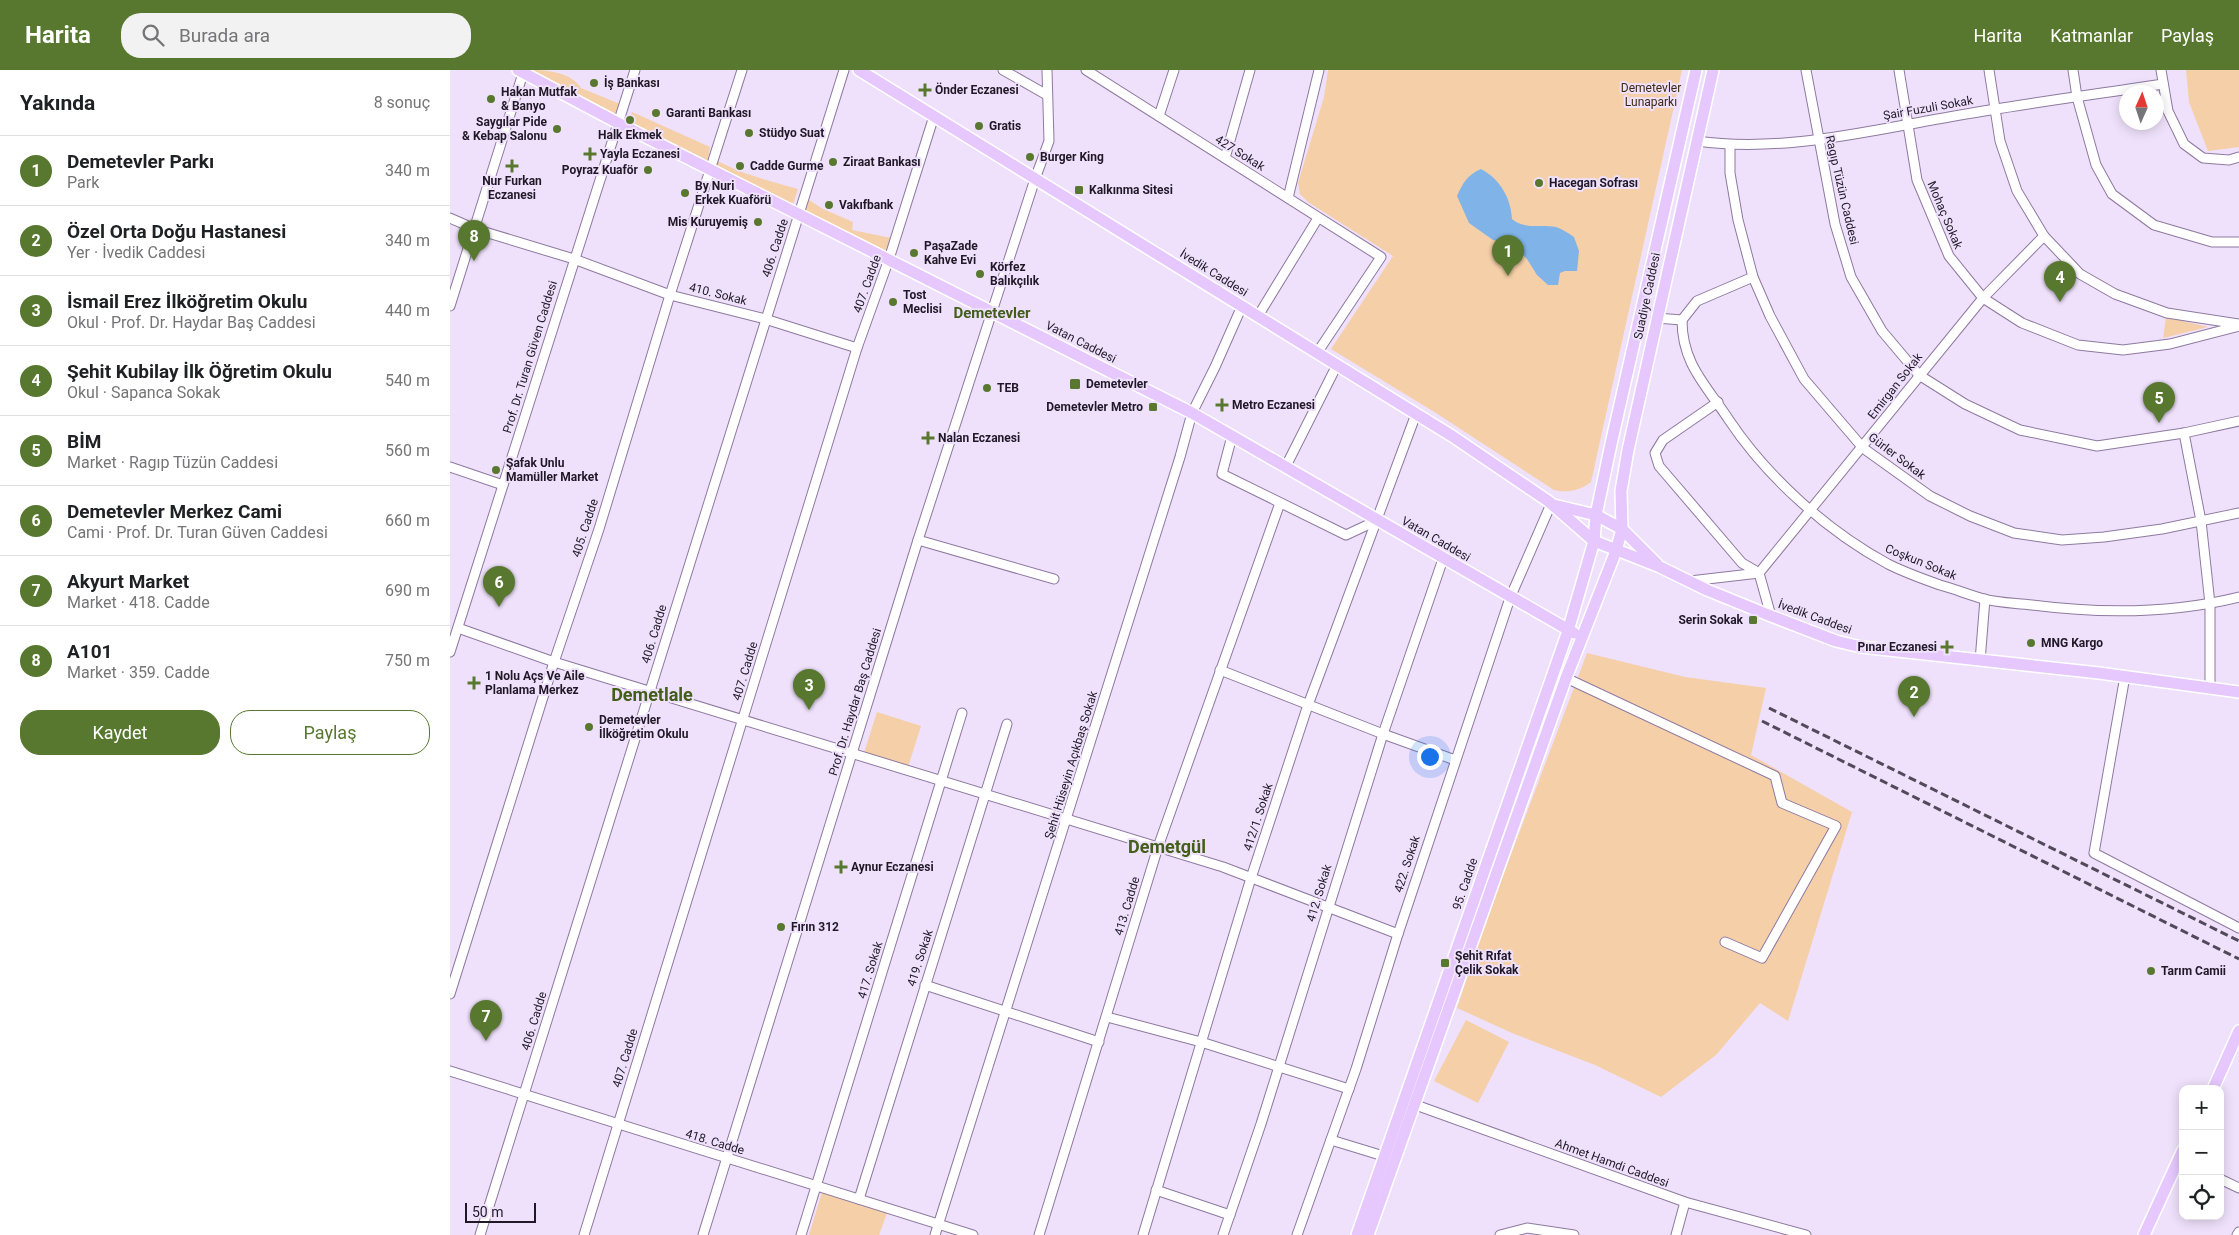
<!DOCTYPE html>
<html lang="tr">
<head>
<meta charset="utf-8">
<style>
	:root { --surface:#fff; --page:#f2f2f2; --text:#202124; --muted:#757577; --line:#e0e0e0; --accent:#58782f }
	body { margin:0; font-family:Roboto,sans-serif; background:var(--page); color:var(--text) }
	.controls { position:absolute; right:15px; bottom:15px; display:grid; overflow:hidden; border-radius:10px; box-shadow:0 2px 12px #0003 }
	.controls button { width:45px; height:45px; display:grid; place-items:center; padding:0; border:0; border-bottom:1px solid var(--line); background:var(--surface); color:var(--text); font:25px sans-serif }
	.compass { position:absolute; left:1669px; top:15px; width:45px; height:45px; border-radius:50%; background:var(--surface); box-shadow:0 2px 12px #0003; rotate:3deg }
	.scale { position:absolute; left:15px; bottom:12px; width:71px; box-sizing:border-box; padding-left:5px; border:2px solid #201827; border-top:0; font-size:14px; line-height:18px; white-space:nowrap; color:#201827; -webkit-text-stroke:4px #efe1fb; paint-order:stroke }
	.you { position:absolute; left:979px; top:686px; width:18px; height:18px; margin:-12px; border:4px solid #fff; border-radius:50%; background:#1a73e8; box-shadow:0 0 0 8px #1a73e833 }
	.badge { display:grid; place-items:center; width:32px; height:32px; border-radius:50%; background:var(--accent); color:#fff; font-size:16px; font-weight:700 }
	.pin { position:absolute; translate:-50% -41px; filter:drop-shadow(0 1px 2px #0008) }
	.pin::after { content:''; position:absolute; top:26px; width:18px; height:15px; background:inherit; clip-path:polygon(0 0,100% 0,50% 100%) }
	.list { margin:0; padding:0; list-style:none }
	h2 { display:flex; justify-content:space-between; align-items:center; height:65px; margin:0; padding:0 20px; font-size:21px }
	h2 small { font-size:16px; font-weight:400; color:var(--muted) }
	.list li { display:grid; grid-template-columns:32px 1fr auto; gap:15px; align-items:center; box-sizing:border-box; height:70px; padding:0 20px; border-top:1px solid var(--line) }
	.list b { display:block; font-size:19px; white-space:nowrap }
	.list p { margin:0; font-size:16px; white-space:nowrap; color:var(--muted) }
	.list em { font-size:16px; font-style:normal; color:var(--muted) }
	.actions { display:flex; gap:10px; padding:15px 20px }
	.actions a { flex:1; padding:11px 0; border:1px solid var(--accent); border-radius:20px; text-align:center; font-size:18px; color:var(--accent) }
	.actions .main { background:var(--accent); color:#fff }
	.icon { flex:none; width:28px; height:28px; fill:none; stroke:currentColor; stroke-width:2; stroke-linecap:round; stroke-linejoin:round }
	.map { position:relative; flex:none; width:1789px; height:1165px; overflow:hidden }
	header { display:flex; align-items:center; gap:30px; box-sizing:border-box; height:70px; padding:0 25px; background:var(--accent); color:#fff }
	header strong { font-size:24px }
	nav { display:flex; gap:28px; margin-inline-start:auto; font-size:18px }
	.search { width:350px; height:45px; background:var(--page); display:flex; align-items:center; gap:12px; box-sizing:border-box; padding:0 18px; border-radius:20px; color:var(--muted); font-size:19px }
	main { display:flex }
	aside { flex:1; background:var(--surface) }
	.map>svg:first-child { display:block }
	.green { fill:#f4cfa7 }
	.water { fill:#80b4e8 }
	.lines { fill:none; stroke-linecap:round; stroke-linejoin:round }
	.minor-casing { stroke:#8e79a0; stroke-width:11 }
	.major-casing { stroke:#fff; stroke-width:14 }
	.minor { stroke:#fff; stroke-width:9 }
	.major { stroke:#e6c8fe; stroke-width:11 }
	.rail { stroke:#52495b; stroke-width:3; stroke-dasharray:8 4; stroke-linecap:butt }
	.poi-dot { fill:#58782f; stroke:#efe1fb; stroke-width:2 }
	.labels { text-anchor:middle; stroke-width:4; stroke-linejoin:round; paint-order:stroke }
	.poi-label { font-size:12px; font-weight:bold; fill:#201827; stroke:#efe1fb; text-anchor:start }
	.park-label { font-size:12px; fill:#3e290f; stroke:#efe1fb }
	.street-label { font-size:12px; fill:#201827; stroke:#efe1fb }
	.quarter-label { font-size:15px; font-weight:bold; fill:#425e1a; stroke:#efe1fb }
	.district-label { font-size:18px; font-weight:bold; fill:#425e1a; stroke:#efe1fb }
</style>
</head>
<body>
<header>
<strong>Harita</strong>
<div class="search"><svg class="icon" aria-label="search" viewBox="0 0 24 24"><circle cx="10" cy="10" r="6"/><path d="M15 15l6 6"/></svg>Burada ara</div>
<nav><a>Harita</a><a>Katmanlar</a><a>Paylaş</a></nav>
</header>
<main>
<aside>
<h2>Yakında<small>8 sonuç</small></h2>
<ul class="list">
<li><span class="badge">1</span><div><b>Demetevler Parkı</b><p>Park</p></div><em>340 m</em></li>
<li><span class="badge">2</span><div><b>Özel Orta Doğu Hastanesi</b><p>Yer · İvedik Caddesi</p></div><em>340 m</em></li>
<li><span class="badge">3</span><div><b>İsmail Erez İlköğretim Okulu</b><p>Okul · Prof. Dr. Haydar Baş Caddesi</p></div><em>440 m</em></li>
<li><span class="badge">4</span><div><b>Şehit Kubilay İlk Öğretim Okulu</b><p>Okul · Sapanca Sokak</p></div><em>540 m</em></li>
<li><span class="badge">5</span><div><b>BİM</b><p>Market · Ragıp Tüzün Caddesi</p></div><em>560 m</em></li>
<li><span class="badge">6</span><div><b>Demetevler Merkez Cami</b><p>Cami · Prof. Dr. Turan Güven Caddesi</p></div><em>660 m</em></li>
<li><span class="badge">7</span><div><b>Akyurt Market</b><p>Market · 418. Cadde</p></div><em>690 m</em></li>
<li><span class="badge">8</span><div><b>A101</b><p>Market · 359. Cadde</p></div><em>750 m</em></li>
</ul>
<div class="actions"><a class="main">Kaydet</a><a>Paylaş</a></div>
</aside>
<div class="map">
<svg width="1789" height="1165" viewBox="0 0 1789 1165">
	<rect width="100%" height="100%" fill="#efe1fb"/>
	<g class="green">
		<path d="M80,0c17,0 41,2 51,18l39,16 -4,14z"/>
		<path d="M878,0h354l-91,412c-12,9 -23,11 -37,8l-118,-77 -105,-64 62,-93 -85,-54 -8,-8 -2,-11 26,-86z"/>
		<polygon points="1736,0 1789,0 1789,77 1758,81 1739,32"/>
		<polygon points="182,42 260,77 257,93 178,54"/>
		<path d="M266,90c25,14 54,21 82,29l-6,18 -76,-40z"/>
		<polygon points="359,130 373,139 403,152 402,160 441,168 437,183 354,145"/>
		<polygon points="1716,247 1758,257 1713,268"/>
		<polygon points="1137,583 1235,607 1316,618 1301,685 1402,742 1338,951 1310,933 1266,985 1211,1027 1145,995 1062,963 1007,938 1036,851"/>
		<polygon points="427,642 471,656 458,697 414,683"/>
		<polygon points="1016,950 1059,972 1028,1033 984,1011"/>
		<polygon points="372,1122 437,1143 429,1165 359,1165"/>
	</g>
	<path class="water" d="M1031,99c19,10 30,29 31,50 13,11 28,5 44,8 6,2 12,6 18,10l5,14 -2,20h-12l-5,2 -2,12h-10l-11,-10 -10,-16 -15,-14 -19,-5 -24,-17 -12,-27c6,-13 10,-21 24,-27z"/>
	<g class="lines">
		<defs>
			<g id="minor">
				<polyline points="553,0 597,25"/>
				<polyline points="636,0 931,187 867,283"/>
				<polyline points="1356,0 1385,154 1401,207 1432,261 1469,305 1515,334 1570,360 1647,376 1734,363 1789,351"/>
				<polyline points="1449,0 1467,110 1499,186 1533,228 1572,253 1628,275 1673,280 1720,274 1789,256"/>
				<polyline points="1539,0 1550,71 1567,121 1594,166 1630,204 1665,224 1717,243 1789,254"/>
				<polyline points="1623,0 1627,27 1646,95 1662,124 1704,155 1762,172 1789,172"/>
				<polyline points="1711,0 1718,41 1734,74 1753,88 1779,90 1789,87"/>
				<polyline points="709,46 724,0"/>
				<path d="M1247,71c84,12 170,-10 252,-24 71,-13 143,-22 214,-33"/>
				<polyline points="1280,76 1280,103 1288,150 1303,207 1320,246 1354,309 1413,378 1480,426 1520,446 1564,463 1612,470 1654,467 1712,459 1789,443"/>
				<polyline points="775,88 800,0"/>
				<polyline points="838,128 869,0"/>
				<polyline points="0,148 25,159 124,189 220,225 315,249 407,278"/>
				<polyline points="0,236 74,0"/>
				<polyline points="808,246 868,148"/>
				<polyline points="1206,248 1232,250"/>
				<path d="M1232,250c0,44 24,65 47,100 38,57 98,111 159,144 16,8 35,15 52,21 15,4 29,10 44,14 15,4 32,4 48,6 70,9 138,9 207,-8"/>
				<polyline points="1232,250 1247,231 1303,207"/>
				<polyline points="1268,332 1213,370 1205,383 1209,396 1292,493 1309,503 1321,546"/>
				<polyline points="1734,363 1751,451 1760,534 1760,617"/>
				<polyline points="782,366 772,404 896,465 926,451"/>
				<polyline points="836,396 887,295"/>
				<polyline points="0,397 53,415"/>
				<polyline points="468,470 604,509"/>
				<polyline points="1240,511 1309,503 1533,228 1594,166"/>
				<polyline points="8,558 104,592 773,797 948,864"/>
				<polyline points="0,582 185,0"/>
				<polyline points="1530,591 1535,529"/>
				<polyline points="770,600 933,664 1005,690"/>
				<polyline points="1675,606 1644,783 1789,858"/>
				<polyline points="1116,608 1325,706 1332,733 1386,756 1312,888 1275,872"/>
				<polyline points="475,915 649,972"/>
				<polyline points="0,924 104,592 149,459 220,225 292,0"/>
				<polyline points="657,947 751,972 899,1019"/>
				<polyline points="0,1001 523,1165"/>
				<polyline points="963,1034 1235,1132 1356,1165"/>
				<polyline points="881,1070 940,1088"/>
				<polyline points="1770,1109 1789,1118"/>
				<polyline points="706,1120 780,1145"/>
				<polyline points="409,1129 557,654"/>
				<polyline points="30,1165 394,0"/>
				<polyline points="134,1165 407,278 439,189 484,46"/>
				<polyline points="253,1165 468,470 585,109 599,71 597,0"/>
				<polyline points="351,1165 512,643"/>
				<polyline points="485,1165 730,387 742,343 765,297 792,236"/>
				<polyline points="589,1165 708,777 830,433"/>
				<polyline points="693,1165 801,808 858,635 966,344"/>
				<polyline points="773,1165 811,1054 933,664 993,489"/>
				<polyline points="847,1165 906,999 948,864 1060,528 1101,434"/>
				<polyline points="1050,1165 1077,1158 1124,1165"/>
				<polyline points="1226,1165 1235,1132"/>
				<polyline points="1787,1165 1789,1162"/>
			</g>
			<g id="major">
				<polyline points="68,0 168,53 742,343 1124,563"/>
				<polyline points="409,0 1002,366 1098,431 1144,471 1210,497 1257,520 1321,546 1386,571 1411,577 1649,603 1789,622"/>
				<polyline points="1104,435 1146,445 1172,459 1207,494"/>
				<polyline points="1763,1019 1789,961"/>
				<polyline points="907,1165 1118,561 1144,471 1146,445 1161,374 1246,0"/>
				<polyline points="918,1165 1116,608 1166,481 1172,459 1171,421 1178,380 1263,0"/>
				<polyline points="1694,1165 1733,1080"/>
			</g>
		</defs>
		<use href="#minor" class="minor-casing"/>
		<use href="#major" class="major-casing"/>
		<use href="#minor" class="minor"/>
		<use href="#major" class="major"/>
		<g class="rail">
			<polyline points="1319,638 1789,871"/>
			<polyline points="1312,651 1789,889"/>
		</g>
	</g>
	<g class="poi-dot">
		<circle cx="144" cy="13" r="5"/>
		<path d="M472.5 12.5h5v5h5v5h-5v5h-5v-5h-5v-5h5z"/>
		<circle cx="41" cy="29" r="5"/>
		<circle cx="206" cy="43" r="5"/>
		<circle cx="180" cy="50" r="5"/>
		<circle cx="529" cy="56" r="5"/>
		<circle cx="107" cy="59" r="5"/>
		<circle cx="299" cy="63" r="5"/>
		<path d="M137.5 76.5h5v5h5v5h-5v5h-5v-5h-5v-5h5z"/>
		<circle cx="580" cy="87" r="5"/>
		<circle cx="383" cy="92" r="5"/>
		<path d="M59.5 88.5h5v5h5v5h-5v5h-5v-5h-5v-5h5z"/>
		<circle cx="290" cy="96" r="5"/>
		<circle cx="198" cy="100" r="5"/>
		<circle cx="1089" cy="113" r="5"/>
		<rect x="624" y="115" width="10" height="10" rx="2.5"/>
		<circle cx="235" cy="123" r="5"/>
		<circle cx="379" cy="135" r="5"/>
		<circle cx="308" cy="152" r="5"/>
		<circle cx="464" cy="183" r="5"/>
		<circle cx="530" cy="204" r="5"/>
		<circle cx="443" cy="232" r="5"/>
		<rect x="619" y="308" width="12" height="12" rx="2.5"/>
		<circle cx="537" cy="318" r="5"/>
		<path d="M769.5 327.5h5v5h5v5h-5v5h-5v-5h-5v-5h5z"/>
		<rect x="698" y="332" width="10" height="10" rx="2.5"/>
		<path d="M475.5 360.5h5v5h5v5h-5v5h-5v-5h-5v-5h5z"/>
		<circle cx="46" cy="400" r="5"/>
		<rect x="1298" y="545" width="10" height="10" rx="2.5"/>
		<circle cx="1581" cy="573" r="5"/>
		<path d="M1494.5 569.5h5v5h5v5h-5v5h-5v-5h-5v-5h5z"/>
		<path d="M21.5 605.5h5v5h5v5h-5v5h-5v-5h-5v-5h5z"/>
		<circle cx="139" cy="657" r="5"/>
		<path d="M388.5 789.5h5v5h5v5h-5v5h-5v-5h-5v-5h5z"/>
		<circle cx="331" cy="857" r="5"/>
		<rect x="990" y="888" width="10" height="10" rx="2.5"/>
		<circle cx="1701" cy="901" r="5"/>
	</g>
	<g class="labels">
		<g class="poi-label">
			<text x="154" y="17">İş Bankası</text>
			<text x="485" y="24">Önder Eczanesi</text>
			<text x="51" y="26">Hakan Mutfak<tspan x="51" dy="14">&amp; Banyo</tspan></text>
			<text x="216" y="47">Garanti Bankası</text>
			<text x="97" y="56" text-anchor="end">Saygılar Pide<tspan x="97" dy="14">&amp; Kebap Salonu</tspan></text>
			<text x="539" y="60">Gratis</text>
			<text x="309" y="67">Stüdyo Suat</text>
			<text x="180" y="69" text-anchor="middle">Halk Ekmek</text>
			<text x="150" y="88">Yayla Eczanesi</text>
			<text x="590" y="91">Burger King</text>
			<text x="393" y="96">Ziraat Bankası</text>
			<text x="300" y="100">Cadde Gurme</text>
			<text x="188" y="104" text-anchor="end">Poyraz Kuaför</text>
			<text x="62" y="115" text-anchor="middle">Nur Furkan<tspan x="62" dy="14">Eczanesi</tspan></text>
			<text x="1099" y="117">Hacegan Sofrası</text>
			<text x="245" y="120">By Nuri<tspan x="245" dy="14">Erkek Kuaförü</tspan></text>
			<text x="639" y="124">Kalkınma Sitesi</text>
			<text x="389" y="139">Vakıfbank</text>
			<text x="298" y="156" text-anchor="end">Mis Kuruyemiş</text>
			<text x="474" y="180">PaşaZade<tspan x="474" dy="14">Kahve Evi</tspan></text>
			<text x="540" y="201">Körfez<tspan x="540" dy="14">Balıkçılık</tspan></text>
			<text x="453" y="229">Tost<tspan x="453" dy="14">Meclisi</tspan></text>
			<text x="636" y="318">Demetevler</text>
			<text x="547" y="322">TEB</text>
			<text x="782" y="339">Metro Eczanesi</text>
			<text x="693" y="341" text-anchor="end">Demetevler Metro</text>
			<text x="488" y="372">Nalan Eczanesi</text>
			<text x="56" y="397">Şafak Unlu<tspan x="56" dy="14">Mamüller Market</tspan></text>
			<text x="1293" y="554" text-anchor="end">Serin Sokak</text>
			<text x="1591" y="577">MNG Kargo</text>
			<text x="1487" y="581" text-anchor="end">Pınar Eczanesi</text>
			<text x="35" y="610">1 Nolu Açs Ve Aile<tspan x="35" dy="14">Planlama Merkez</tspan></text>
			<text x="149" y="654">Demetevler<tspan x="149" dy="14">İlköğretim Okulu</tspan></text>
			<text x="401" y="801">Aynur Eczanesi</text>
			<text x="341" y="861">Fırın 312</text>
			<text x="1005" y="890">Şehit Rıfat<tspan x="1005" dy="14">Çelik Sokak</tspan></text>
			<text x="1711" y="905">Tarım Camii</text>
		</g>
		<g class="park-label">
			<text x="1201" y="22">Demetevler<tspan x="1201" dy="14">Lunaparkı</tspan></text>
		</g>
		<g class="street-label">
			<text transform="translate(1478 38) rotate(-10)" y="4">Şair Fuzuli Sokak</text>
			<text transform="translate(790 83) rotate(32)" y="4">427 Sokak</text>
			<text transform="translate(1392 120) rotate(77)" y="4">Ragıp Tüzün Caddesi</text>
			<text transform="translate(1495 145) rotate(67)" y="4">Mohaç Sokak</text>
			<text transform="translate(325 178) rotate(-72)" y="4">406. Cadde</text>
			<text transform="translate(764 203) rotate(32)" y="4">İvedik Caddesi</text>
			<text transform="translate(417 214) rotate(-70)" y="4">407. Cadde</text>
			<text transform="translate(268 224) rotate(14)" y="4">410. Sokak</text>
			<text transform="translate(1197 226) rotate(-78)" y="4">Suadiye Caddesi</text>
			<text transform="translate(631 272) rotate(27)" y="4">Vatan Caddesi</text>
			<text transform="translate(80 287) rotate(-73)" y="4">Prof. Dr. Turan Güven Caddesi</text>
			<text transform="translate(1445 316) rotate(-52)" y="4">Emirgan Sokak</text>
			<text transform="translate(1447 386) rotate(37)" y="4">Gürler Sokak</text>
			<text transform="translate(135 458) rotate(-72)" y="4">405. Cadde</text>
			<text transform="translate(986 469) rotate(30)" y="4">Vatan Caddesi</text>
			<text transform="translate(1471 492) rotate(22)" y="4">Coşkun Sokak</text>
			<text transform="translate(1365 547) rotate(20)" y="4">İvedik Caddesi</text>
			<text transform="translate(204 564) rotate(-73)" y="4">406. Cadde</text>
			<text transform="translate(295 601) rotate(-73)" y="4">407. Cadde</text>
			<text transform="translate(405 632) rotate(-73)" y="4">Prof. Dr. Haydar Baş Caddesi</text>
			<text transform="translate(621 695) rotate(-73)" y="4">Şehit Hüseyin Açıkbaş Sokak</text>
			<text transform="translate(808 747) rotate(-72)" y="4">412/1. Sokak</text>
			<text transform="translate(957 794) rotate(-72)" y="4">422. Sokak</text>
			<text transform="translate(1015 814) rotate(-71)" y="4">95. Cadde</text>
			<text transform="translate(869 823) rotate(-73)" y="4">412. Sokak</text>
			<text transform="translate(677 836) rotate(-73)" y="4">413. Cadde</text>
			<text transform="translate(470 888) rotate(-72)" y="4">419. Sokak</text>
			<text transform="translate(420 900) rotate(-73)" y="4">417. Sokak</text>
			<text transform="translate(84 951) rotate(-73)" y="4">406. Cadde</text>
			<text transform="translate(175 988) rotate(-73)" y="4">407. Cadde</text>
			<text transform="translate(265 1072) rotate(17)" y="4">418. Cadde</text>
			<text transform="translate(1162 1093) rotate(20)" y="4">Ahmet Hamdi Caddesi</text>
		</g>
		<g class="quarter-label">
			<text x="542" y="248">Demetevler</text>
		</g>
		<g class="district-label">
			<text x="202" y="631">Demetlale</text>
			<text x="717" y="783">Demetgül</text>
		</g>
	</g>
</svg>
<div class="controls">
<button>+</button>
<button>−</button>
<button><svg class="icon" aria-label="locate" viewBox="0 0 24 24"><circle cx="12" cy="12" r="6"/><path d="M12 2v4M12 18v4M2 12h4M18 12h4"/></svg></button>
</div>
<svg class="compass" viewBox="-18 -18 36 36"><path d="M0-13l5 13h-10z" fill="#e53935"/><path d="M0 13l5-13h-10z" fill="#757577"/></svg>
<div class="scale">50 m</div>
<div class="you"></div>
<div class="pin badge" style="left:1058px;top:206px">1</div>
<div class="pin badge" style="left:1464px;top:647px">2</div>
<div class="pin badge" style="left:359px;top:640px">3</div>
<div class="pin badge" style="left:1610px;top:232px">4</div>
<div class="pin badge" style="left:1709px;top:353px">5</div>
<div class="pin badge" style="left:49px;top:537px">6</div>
<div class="pin badge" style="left:36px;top:971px">7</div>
<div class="pin badge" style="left:24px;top:191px">8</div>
</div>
</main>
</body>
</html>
